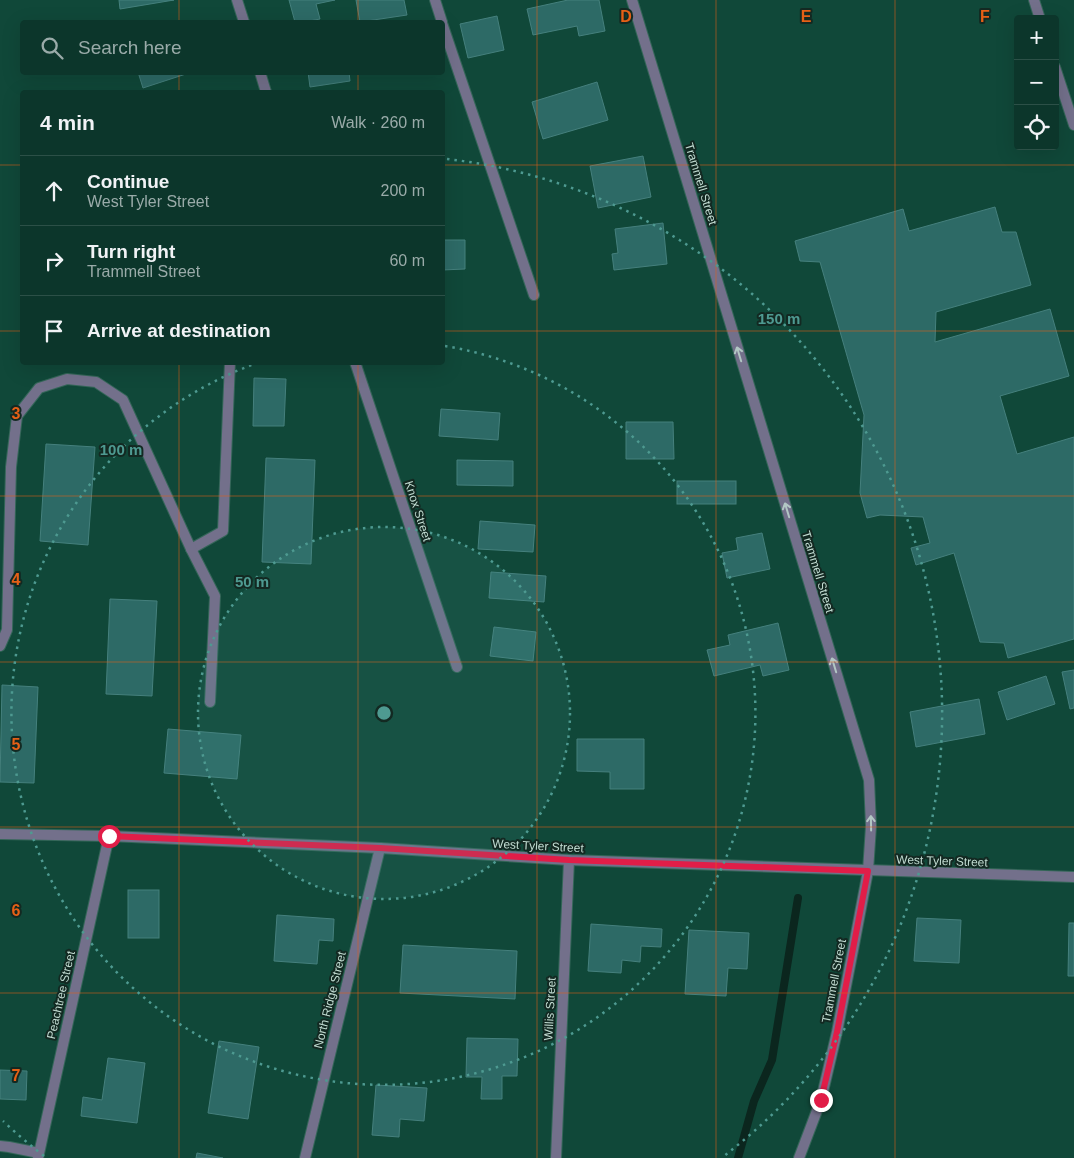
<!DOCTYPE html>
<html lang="en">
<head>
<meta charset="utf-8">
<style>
	:root { --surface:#0c362b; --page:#1a4137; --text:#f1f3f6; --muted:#9aaba9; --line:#2c5047 }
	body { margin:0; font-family:Arial,sans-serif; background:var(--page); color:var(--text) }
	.controls { position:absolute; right:15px; top:15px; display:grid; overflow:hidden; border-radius:5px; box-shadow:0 5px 20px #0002 }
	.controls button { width:45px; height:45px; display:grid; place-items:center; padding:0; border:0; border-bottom:1px solid var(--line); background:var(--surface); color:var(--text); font:25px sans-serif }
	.stop { position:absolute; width:15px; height:15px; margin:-11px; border:4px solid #e11d48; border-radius:50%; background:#fff }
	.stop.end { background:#e11d48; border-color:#fff; box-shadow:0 1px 5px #0008 }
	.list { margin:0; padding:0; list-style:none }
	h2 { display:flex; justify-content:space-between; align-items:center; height:65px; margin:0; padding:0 20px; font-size:21px }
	h2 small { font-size:16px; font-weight:400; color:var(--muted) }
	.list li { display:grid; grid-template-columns:32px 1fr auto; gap:15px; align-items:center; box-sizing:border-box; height:70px; padding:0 20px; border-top:1px solid var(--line) }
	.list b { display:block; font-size:19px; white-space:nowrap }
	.list p { margin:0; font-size:16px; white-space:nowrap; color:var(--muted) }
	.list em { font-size:16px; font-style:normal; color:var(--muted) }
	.icon { flex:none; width:28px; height:28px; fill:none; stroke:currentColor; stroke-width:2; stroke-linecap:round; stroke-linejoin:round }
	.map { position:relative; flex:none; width:1074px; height:1158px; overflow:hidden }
	.search { position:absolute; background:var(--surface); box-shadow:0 5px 20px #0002; left:20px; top:20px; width:425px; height:55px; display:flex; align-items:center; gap:12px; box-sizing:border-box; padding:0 18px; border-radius:5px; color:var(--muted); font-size:19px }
	.panel { position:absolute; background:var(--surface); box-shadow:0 5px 20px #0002; left:20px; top:90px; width:425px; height:275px; border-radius:5px }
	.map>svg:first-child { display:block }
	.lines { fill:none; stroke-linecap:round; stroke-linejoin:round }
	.stream { stroke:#0b261e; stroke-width:8 }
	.building { fill:#2d6a66; stroke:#45807d }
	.service-casing { stroke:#346658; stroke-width:12 }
	.minor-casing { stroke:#346658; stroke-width:12 }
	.service { stroke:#73708b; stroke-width:10 }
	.minor { stroke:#73708b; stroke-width:10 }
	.oneway { stroke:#b2c6c4 }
	.route { stroke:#e11d48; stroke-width:6 }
	.grid { fill:none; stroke:#e66016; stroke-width:1; stroke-opacity:0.55 }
	.ring { fill:none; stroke:#4e9a91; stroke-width:2.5; stroke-dasharray:2.5 5 }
	.labels { text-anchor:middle; stroke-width:4; stroke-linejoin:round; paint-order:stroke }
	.street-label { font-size:12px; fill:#c2dcd2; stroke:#132922 }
	.grid-label { font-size:16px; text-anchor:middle; font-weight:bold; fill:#e66016; stroke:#132922; stroke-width:4; stroke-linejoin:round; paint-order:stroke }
	.centre { fill:#4e9a91; stroke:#132922; stroke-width:2.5 }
	.ring-label { font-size:15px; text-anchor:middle; font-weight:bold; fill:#4e9a91; stroke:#132922; stroke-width:4; stroke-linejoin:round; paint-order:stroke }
</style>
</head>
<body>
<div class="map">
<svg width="1074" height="1158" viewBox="0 0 1074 1158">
	<rect width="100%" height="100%" fill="#104839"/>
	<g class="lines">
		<polyline class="stream" points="738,1158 754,1101 772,1060 798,898"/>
	</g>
	<g class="building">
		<polygon points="119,0 174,0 120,9"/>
		<polygon points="289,0 335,0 316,4 320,19 304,22 295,22"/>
		<polygon points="356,0 404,0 407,15 360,22"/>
		<polygon points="568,0 599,0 605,31 579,36 577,26 533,35 527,9"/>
		<polygon points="497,16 504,50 468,58 460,24"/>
		<polygon points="138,72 189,72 189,73 143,88"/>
		<polygon points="308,72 349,72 350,81 310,87"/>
		<polygon points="597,82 608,120 543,139 532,102"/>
		<polygon points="643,156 651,197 598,208 590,166"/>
		<polygon points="995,207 1002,232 1016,232 1031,285 936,312 935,342 1050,309 1069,376 1000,396 1017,454 1074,437 1074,639 1008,658 1004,643 980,642 954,553 916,565 911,548 930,543 923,517 880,515 867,518 860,493 864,415 820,262 800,261 795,241 903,209 909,231"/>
		<polygon points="663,223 667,264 614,270 612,254 618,253 615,229"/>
		<polygon points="442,240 465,240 465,269 442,270"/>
		<polygon points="254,378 286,379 284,426 253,426"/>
		<polygon points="441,409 500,413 498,440 439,436"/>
		<polygon points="626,422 673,422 674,459 626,459"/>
		<polygon points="46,444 95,447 88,545 40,541"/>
		<polygon points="266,458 315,460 311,564 262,562"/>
		<polygon points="457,460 513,461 513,486 457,485"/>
		<rect x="677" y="481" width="59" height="23"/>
		<polygon points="480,521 535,525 533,552 478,549"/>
		<polygon points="762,533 770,569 727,578 722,553 738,550 736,538"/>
		<polygon points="491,572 546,576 544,602 489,598"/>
		<polygon points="110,599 157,601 152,696 106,694"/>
		<polygon points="778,623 789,670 763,676 760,665 714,676 707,650 730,645 728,635"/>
		<polygon points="494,627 536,632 533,661 490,656"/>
		<polygon points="1074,670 1074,708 1070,709 1062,672"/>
		<polygon points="1046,676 1055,704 1007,720 998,692"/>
		<polygon points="2,685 38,687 34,783 0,782"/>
		<polygon points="979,699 985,734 916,747 910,712"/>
		<polygon points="168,729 241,735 237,779 164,773"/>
		<polygon points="577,739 644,739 644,789 610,789 610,772 577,771"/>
		<rect x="128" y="890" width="31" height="48"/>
		<polygon points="277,915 334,919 333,941 319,940 317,964 274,961"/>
		<polygon points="917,918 961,920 959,963 914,961"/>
		<polygon points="1069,923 1074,923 1074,976 1068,976"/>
		<polygon points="591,924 662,929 661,947 641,946 640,962 622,960 621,973 588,971"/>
		<polygon points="689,930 749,933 747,969 728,968 726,996 685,994"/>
		<polygon points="403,945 517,951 515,999 400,993"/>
		<polygon points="467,1038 518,1039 517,1076 502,1076 502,1099 481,1099 482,1077 466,1077"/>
		<polygon points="219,1041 259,1047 248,1119 208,1113"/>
		<polygon points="108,1058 145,1063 137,1123 81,1116 83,1097 102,1100"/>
		<polygon points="0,1070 27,1071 26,1100 0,1099"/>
		<polygon points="376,1085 427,1088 424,1121 400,1119 399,1137 372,1135"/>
		<polygon points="197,1153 223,1158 196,1158"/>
	</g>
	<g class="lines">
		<defs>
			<g id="service">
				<polyline points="435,0 442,22"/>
				<polyline points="442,23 534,295"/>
				<polyline points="191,549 223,531 230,362"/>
				<polyline points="0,646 7,630 11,467 17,416 39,388 67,379 96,382 123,400 191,549 215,596 210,702"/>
				<polyline points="0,1146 9,1147 39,1153"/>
			</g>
			<g id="minor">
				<polyline points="237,0 244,22"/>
				<polyline points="632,0 869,780 871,826 868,871 854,945 837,1032 821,1100 799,1158"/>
				<polyline points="1034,0 1040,19"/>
				<polyline points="1055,67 1074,125"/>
				<polyline points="260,72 266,92"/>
				<polyline points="355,362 457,667"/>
				<polyline points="0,834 109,836 380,848 569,860 1074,877"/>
				<polyline points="38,1158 109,836"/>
				<polyline points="305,1158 380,848"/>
				<polyline points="556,1158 569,860"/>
			</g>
		</defs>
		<use href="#service" class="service-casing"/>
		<use href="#minor" class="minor-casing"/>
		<use href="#service" class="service"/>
		<use href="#minor" class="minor"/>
	</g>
	<defs><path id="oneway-shaft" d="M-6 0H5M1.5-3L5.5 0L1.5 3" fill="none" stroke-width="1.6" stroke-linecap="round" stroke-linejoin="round" transform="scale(1.25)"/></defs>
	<g class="oneway">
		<use href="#oneway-shaft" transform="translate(739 354) rotate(-107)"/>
		<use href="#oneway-shaft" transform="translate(787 510) rotate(-107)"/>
		<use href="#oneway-shaft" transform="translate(834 665) rotate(-107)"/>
		<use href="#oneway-shaft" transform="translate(871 823) rotate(-91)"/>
	</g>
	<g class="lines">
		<polyline class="route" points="109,836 380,848 569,860 868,871 837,1032 821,1100"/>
	</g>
	<path class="grid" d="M179,0v22M358,0v22M537,0v1158M716,0v1158M895,0v1158M179,72v20M358,72v20M0,165h22M442,165h632M0,331h22M442,331h632M179,362v796M358,362v796M0,496h1074M0,662h1074M0,827h1074M0,993h1074"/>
	<circle cx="384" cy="713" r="186" fill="#4e9a91" fill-opacity=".12"/>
	<g class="ring">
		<circle cx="384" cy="713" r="186"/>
		<path d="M445 346A372 372 0 1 1 257 363"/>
		<path d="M44 1156A558 558 0 0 1 3 1121M447 159A558 558 0 0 1 724 1156"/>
	</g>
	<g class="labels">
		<g class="street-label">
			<text transform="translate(701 184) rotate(73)" y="4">Trammell Street</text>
			<text transform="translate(418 511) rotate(72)" y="4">Knox Street</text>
			<text transform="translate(818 572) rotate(73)" y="4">Trammell Street</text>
			<text transform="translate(538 846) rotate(3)" y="4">West Tyler Street</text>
			<text transform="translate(942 861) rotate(2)" y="4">West Tyler Street</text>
			<text transform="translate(834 981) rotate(-79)" y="4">Trammell Street</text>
			<text transform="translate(61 995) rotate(-77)" y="4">Peachtree Street</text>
			<text transform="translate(330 1000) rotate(-76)" y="4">North Ridge Street</text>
			<text transform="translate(550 1009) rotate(-87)" y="4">Willis Street</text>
		</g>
	</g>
	<g class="grid-label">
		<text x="626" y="22">D</text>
		<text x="806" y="22">E</text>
		<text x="985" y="22">F</text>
		<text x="16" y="419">3</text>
		<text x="16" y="585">4</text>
		<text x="16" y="750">5</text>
		<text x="16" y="916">6</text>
		<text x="16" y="1081">7</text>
	</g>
	<circle cx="384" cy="713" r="8" class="centre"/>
	<g class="ring-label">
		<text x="779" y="324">150 m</text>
		<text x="121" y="455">100 m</text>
		<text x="252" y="587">50 m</text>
	</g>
</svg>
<div class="controls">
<button>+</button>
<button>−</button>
<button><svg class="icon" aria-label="locate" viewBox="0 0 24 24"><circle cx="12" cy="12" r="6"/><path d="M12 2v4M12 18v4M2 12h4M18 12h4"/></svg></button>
</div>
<div class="stop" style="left:109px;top:836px"></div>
<div class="stop end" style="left:821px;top:1100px"></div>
<div class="search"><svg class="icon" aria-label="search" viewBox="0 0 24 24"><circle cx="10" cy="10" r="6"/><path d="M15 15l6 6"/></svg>Search here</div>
<section class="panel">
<h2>4 min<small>Walk · 260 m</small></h2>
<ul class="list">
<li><svg class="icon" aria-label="ahead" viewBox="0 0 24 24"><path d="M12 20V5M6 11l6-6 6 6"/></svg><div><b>Continue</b><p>West Tyler Street</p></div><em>200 m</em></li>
<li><svg class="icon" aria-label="right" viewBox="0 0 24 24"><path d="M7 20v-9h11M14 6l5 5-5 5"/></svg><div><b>Turn right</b><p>Trammell Street</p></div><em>60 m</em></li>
<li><svg class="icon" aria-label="arrive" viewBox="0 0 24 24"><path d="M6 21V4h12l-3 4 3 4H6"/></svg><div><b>Arrive at destination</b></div></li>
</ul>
</section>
</div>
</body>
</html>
